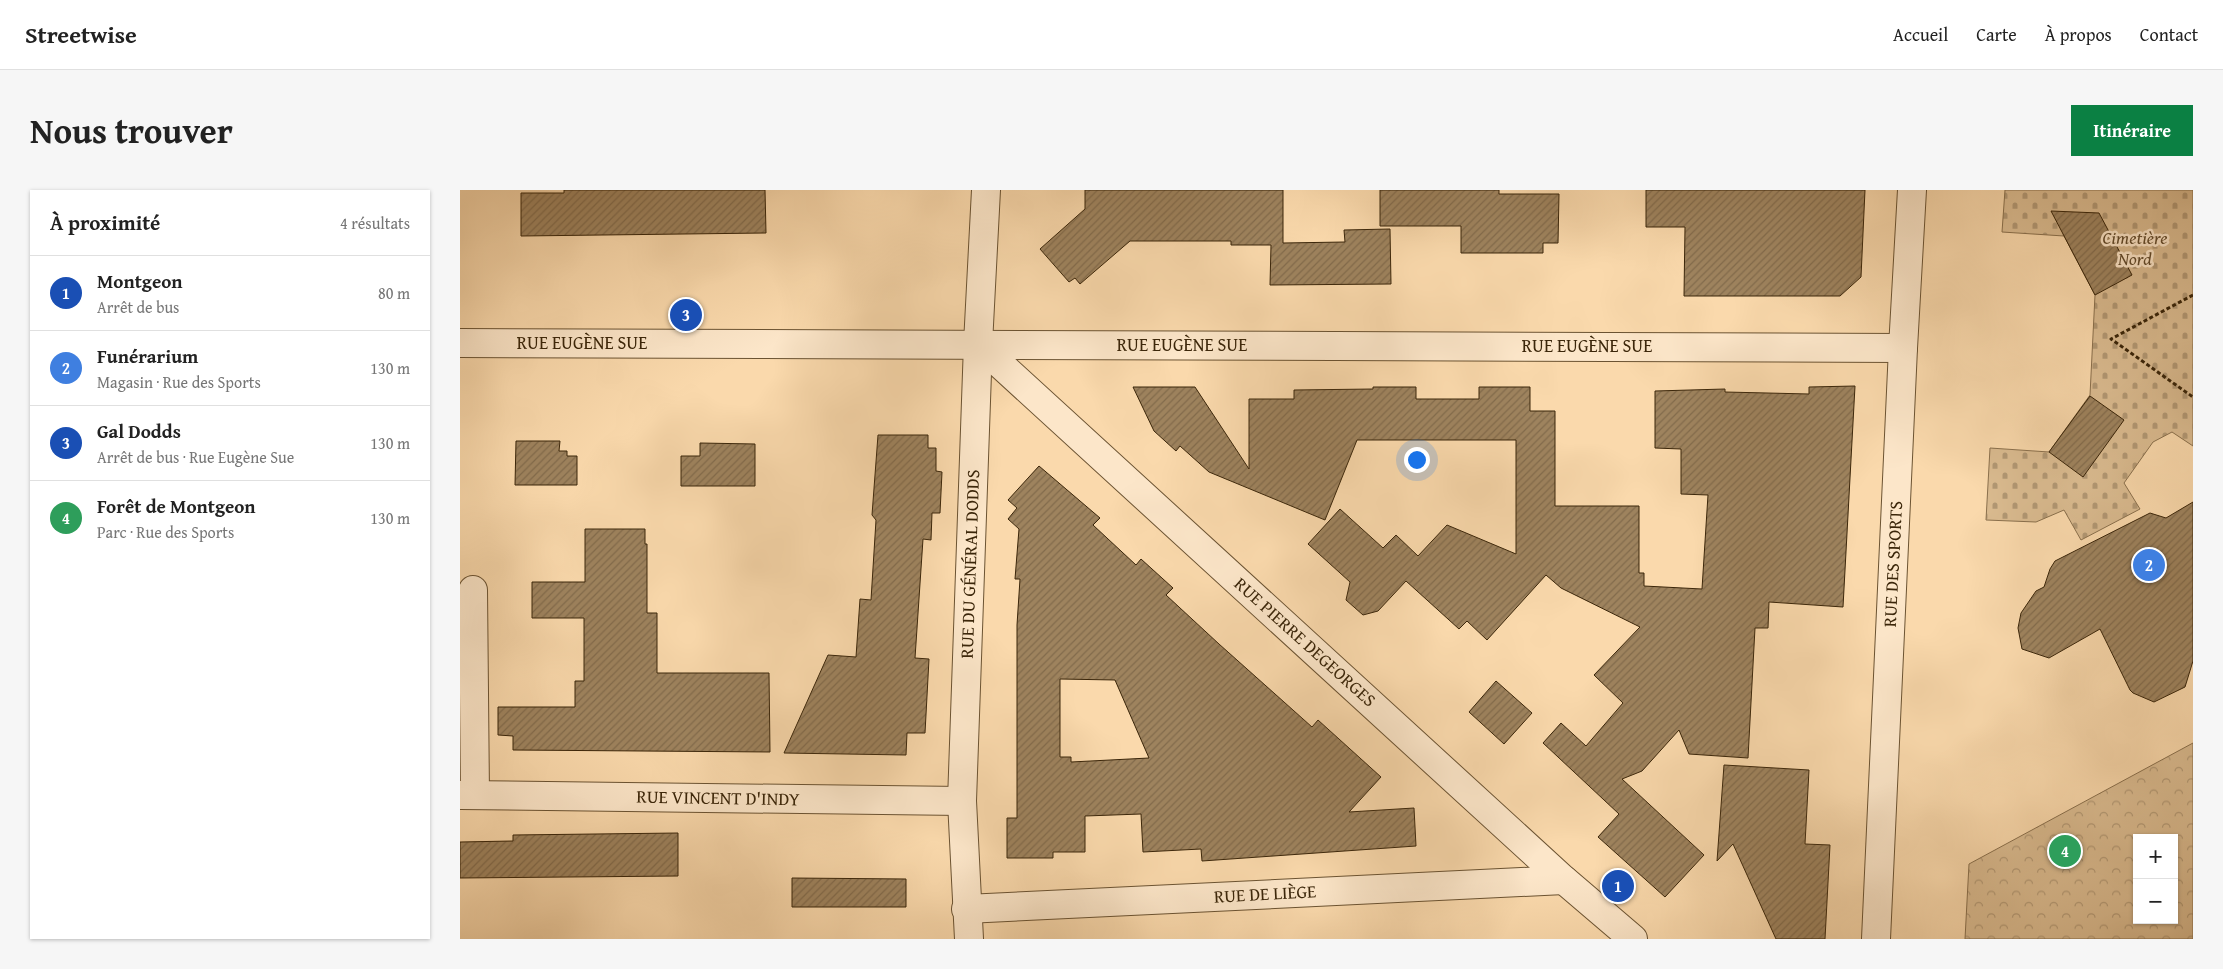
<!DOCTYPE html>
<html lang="fr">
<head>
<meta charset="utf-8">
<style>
	:root { --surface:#fff; --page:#f6f6f6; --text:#222; --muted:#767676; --line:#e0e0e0; --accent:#0b8043 }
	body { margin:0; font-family:"Gentium Book Plus",serif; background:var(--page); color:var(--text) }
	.controls { position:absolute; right:15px; bottom:15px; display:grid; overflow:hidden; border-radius:0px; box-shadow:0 1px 4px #0004 }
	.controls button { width:45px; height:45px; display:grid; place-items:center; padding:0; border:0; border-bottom:1px solid var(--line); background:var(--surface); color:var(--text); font:25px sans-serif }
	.you { position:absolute; left:956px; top:269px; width:18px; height:18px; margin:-12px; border:4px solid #fff; border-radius:50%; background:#1a73e8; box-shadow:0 0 0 8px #1a73e833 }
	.badge { display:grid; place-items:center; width:32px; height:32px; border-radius:50%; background:var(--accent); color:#fff; font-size:16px; font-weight:700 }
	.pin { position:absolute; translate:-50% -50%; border:2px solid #fff; box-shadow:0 1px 5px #0006 }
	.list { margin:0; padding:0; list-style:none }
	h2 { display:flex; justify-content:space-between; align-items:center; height:65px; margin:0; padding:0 20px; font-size:21px }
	h2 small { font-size:16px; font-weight:400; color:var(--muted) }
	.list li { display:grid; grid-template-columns:32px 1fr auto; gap:15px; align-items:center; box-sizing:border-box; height:75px; padding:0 20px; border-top:1px solid var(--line) }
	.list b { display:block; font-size:19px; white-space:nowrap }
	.list p { margin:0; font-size:16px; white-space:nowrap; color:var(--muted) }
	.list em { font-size:16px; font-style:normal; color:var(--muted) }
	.map { position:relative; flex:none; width:1733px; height:749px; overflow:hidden; border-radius:0px }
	header { display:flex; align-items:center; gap:30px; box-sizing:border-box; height:70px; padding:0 25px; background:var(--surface); border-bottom:1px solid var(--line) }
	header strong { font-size:24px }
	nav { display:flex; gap:28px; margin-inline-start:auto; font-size:18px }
	.intro { display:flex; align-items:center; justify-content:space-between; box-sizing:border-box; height:120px; padding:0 30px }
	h1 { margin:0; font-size:35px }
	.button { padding:12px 22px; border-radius:0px; background:var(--accent); color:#fff; font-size:18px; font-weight:700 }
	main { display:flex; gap:30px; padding:0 30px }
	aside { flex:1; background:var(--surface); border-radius:0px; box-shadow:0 1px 4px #0004 }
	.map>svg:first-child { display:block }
	.cemetery { fill:url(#cemetery-stones); stroke:#8a704d }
	.park { fill:url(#park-crowns); stroke:#8a704d; fill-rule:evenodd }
	.building { fill:url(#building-hatch); stroke:#3b260a; fill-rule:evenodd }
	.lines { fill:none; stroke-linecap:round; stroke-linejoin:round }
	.minor-casing { stroke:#6b5332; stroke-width:30 }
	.path { stroke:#3b260a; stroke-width:3; stroke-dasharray:4 2.5; stroke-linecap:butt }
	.minor { stroke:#fce6c9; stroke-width:28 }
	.labels { text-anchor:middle; stroke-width:5; stroke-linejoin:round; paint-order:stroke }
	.park-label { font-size:18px; font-style:italic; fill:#634b2c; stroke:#fce6c9 }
	.street-label { font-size:18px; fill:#3b260a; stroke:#fce6c9 }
</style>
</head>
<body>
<header>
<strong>Streetwise</strong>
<nav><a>Accueil</a><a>Carte</a><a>À propos</a><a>Contact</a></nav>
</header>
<div class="intro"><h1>Nous trouver</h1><a class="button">Itinéraire</a></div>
<main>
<aside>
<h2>À proximité<small>4 résultats</small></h2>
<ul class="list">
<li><span class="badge" style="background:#1a4fb4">1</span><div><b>Montgeon</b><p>Arrêt de bus</p></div><em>80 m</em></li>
<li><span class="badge" style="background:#3f7fe0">2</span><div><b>Funérarium</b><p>Magasin · Rue des Sports</p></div><em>130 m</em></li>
<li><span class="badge" style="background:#1a4fb4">3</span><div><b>Gal Dodds</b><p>Arrêt de bus · Rue Eugène Sue</p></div><em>130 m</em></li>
<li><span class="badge" style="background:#2e9e5b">4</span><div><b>Forêt de Montgeon</b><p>Parc · Rue des Sports</p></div><em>130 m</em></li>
</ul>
</aside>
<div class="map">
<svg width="1733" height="749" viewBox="0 0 1733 749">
	<defs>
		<pattern id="cemetery-stones" width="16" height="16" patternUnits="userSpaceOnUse" patternTransform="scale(1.25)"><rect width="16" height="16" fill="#dabb90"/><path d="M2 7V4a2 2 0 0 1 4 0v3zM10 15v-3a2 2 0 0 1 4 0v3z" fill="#b29874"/></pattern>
		<pattern id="park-crowns" width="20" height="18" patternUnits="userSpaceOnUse" patternTransform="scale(1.25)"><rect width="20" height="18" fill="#dabb90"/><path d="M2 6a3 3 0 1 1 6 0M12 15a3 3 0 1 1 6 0" fill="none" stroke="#b29874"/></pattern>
		<pattern id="building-hatch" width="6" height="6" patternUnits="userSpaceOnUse" patternTransform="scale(1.25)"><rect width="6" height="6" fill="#9e835e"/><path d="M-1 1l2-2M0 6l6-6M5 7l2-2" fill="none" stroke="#826b4c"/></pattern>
	</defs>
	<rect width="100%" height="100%" fill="#fad9ac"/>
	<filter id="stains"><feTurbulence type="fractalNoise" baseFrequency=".004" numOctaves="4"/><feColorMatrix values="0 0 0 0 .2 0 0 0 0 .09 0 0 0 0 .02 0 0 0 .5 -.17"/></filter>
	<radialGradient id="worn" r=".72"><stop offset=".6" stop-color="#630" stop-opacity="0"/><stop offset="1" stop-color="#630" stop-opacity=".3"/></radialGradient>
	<polygon class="cemetery" points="1545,0 1733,0 1733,256 1712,242 1693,252 1664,293 1680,319 1621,350 1604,320 1576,332 1526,330 1530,258 1589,262 1630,205 1635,105 1604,46 1542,42"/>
	<path class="park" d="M1733,553v196h-228l4,-75zM1677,648h37v82h-37z"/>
	<g class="building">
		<polygon points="104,0 305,0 306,43 61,46 61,3 104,3"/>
		<polygon points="625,0 823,0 823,53 885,52 884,40 930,39 931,94 810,95 811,55 771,55 771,51 670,51 620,94 615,88 609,92 580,59 625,19"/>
		<polygon points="920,0 1039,0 1039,4 1099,4 1098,53 1083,53 1083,63 1001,63 1001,36 920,36"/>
		<polygon points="1186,0 1405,0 1401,87 1380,106 1224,106 1225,37 1186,37"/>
		<polygon points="1591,21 1639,23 1672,85 1635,105"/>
		<polygon points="1395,196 1383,417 1309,412 1308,438 1295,438 1288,568 1229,564 1219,540 1182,581 1162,589 1244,665 1205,707 1138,647 1159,624 1083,553 1101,533 1126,556 1163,513 1134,485 1180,437 1101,398 1086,385 1027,450 1007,431 999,439 946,391 918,421 903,425 886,410 890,392 848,354 880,319 923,358 936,345 958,366 987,335 1056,364 1056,250 897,250 865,330 749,282 720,256 716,261 694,241 673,197 735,197 789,279 789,209 834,209 834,200 913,199 913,197 956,197 956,209 1019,209 1019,197 1070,197 1070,221 1095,221 1095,316 1179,316 1179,383 1184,383 1184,396 1242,399 1248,305 1221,304 1221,259 1195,258 1195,201 1265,199 1265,202 1349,204 1349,197"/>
		<polygon points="1630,206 1664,230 1623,287 1589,262"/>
		<polygon points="418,245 468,245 468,258 476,258 476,281 482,282 480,323 472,323 471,350 463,349 455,468 469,469 465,543 447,543 446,565 324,563 368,465 396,467 400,409 411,410 416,330 412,325"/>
		<polygon points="56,251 100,251 99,261 107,261 107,266 117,266 117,295 55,295"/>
		<polygon points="240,253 295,254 295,296 221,296 221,266 240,266"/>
		<path d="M579,276l61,52 -7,7 43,40 5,-6 32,29 -7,7 53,49 93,83 6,-7 63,57 -32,35 65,-4 2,38 -214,15 -1,-12 -58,3 -2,-38 -56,2v36h-32v6h-46v-40h10v-193l3,-46h-5l4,-50 -11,-10 9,-11 -9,-8zM600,489l55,1 34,78 -78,4v-5h-11z"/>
		<polygon points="1733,312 1733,471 1725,497 1694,512 1673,503 1670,500 1640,439 1589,468 1562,459 1558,438 1561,423 1576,401 1584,397 1590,379 1595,371 1690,323 1706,328"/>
		<polygon points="125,339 185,339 185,354 187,354 187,423 197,423 197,483 309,483 310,562 53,560 53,546 38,545 38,517 115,517 115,491 124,491 124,428 72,428 72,392 125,392"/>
		<polygon points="1036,491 1072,523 1044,554 1009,522"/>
		<polygon points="1264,575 1349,580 1345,654 1370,655 1365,749 1316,749 1273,654 1257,671"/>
		<polygon points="218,643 218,686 0,688 0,652 53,651 53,645"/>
		<polygon points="332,688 446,689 446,717 332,717"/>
	</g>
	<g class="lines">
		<defs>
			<g id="minor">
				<polyline points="0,153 1443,158"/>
				<polyline points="518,154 1104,690 1173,749"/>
				<polyline points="13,400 15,605"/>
				<polyline points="0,605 502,611"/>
				<polyline points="506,719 1104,690"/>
				<polyline points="509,749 502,611 518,154 526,0"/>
				<polyline points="1416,749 1443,158 1452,0"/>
			</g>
		</defs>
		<use href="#minor" class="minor-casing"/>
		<polyline class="path" points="1733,105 1651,149 1733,207"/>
		<use href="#minor" class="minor"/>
	</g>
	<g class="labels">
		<g class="park-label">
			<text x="1675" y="54">Cimetière<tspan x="1675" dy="21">Nord</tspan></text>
		</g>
		<g class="street-label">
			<text x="122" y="159">RUE EUGÈNE SUE</text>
			<text x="722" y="161">RUE EUGÈNE SUE</text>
			<text x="1127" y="162">RUE EUGÈNE SUE</text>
			<text transform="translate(510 374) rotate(-88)" y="6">RUE DU GÉNÉRAL DODDS</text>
			<text transform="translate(1433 374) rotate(-87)" y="6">RUE DES SPORTS</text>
			<text transform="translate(845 452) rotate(42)" y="6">RUE PIERRE DEGEORGES</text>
			<text transform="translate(258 608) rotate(1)" y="6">RUE VINCENT D'INDY</text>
			<text transform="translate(805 704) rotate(-3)" y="6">RUE DE LIÈGE</text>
		</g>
	</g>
	<rect width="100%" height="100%" filter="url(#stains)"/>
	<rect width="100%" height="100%" fill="url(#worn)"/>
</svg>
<div class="controls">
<button>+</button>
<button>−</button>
</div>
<div class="you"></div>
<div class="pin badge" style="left:1158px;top:696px;background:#1a4fb4">1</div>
<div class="pin badge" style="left:1689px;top:375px;background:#3f7fe0">2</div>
<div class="pin badge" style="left:226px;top:125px;background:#1a4fb4">3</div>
<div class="pin badge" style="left:1605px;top:661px;background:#2e9e5b">4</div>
</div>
</main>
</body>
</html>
